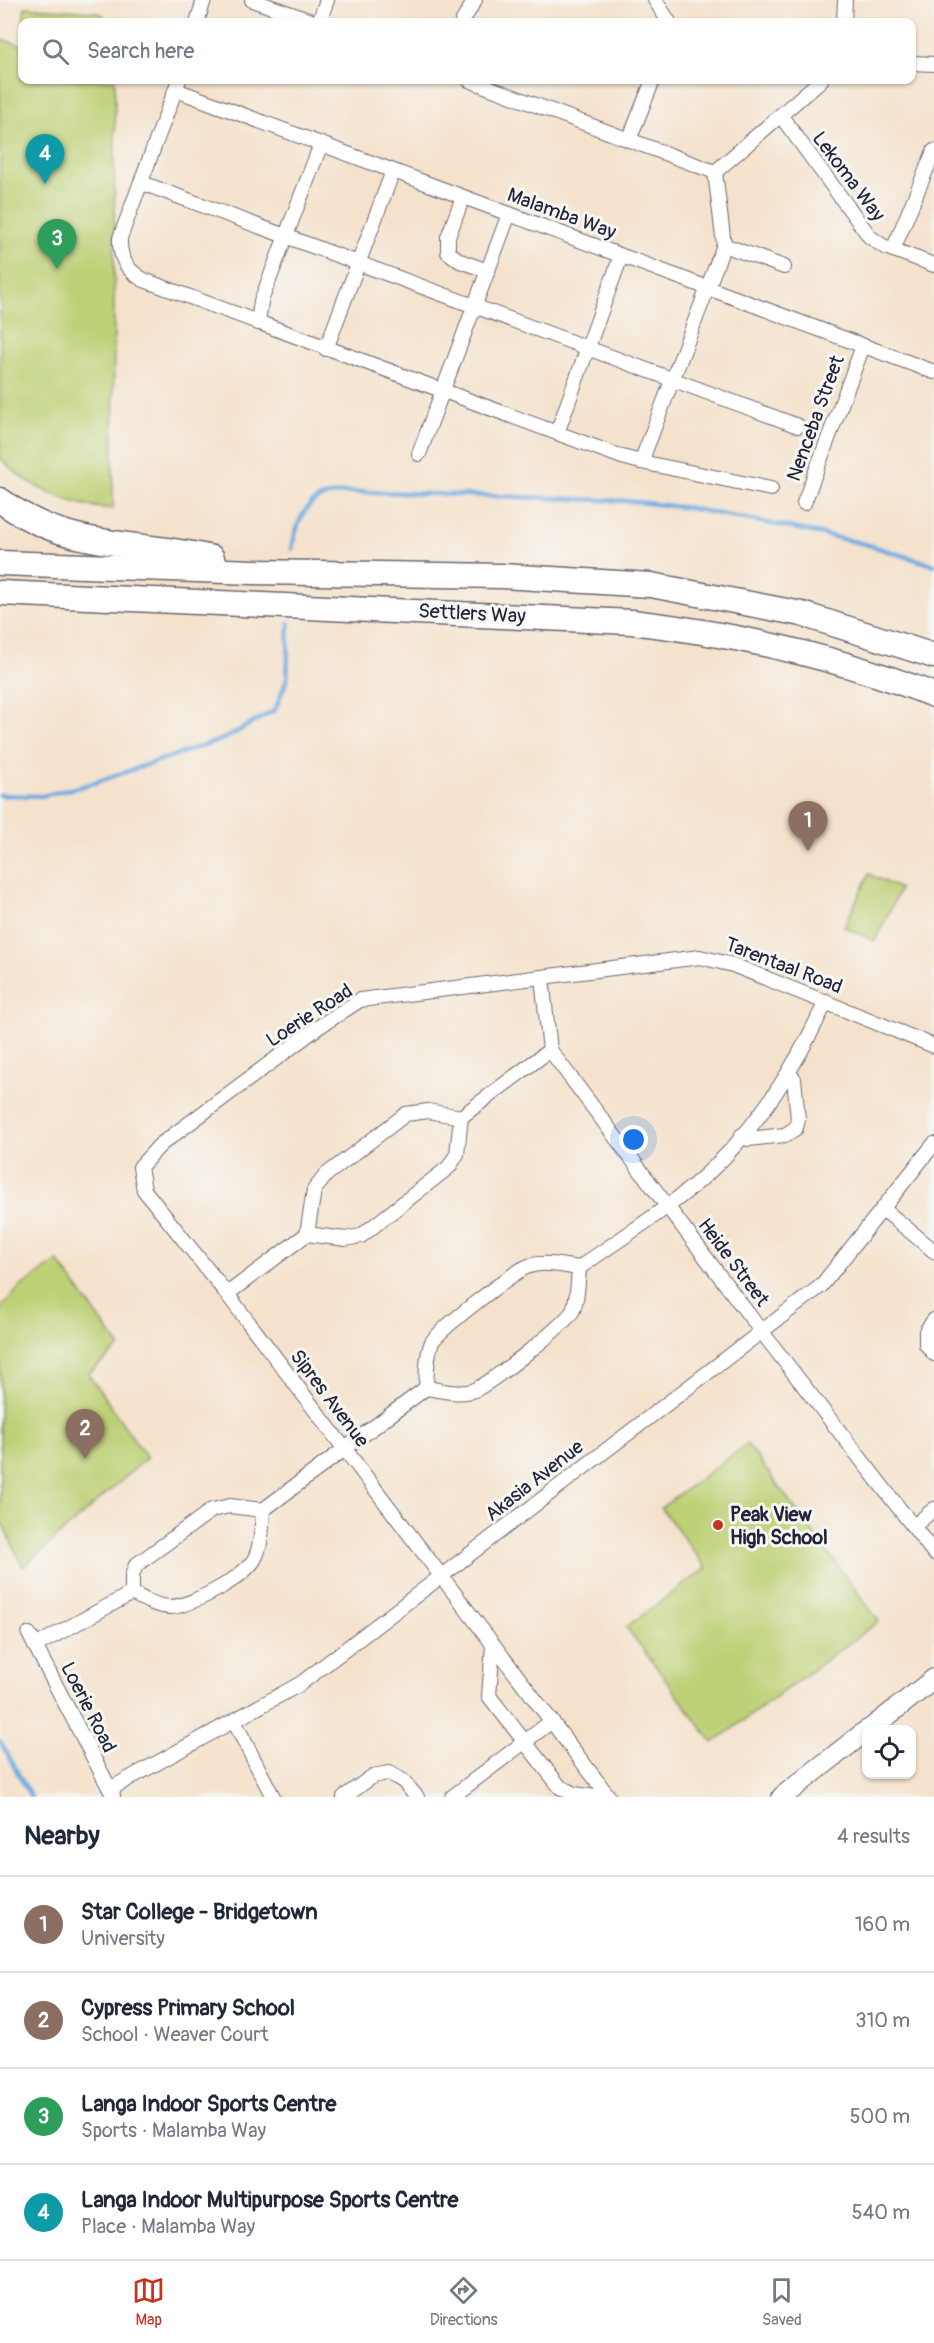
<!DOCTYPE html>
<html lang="en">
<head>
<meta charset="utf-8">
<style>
	:root { --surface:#fff; --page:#f6f6f7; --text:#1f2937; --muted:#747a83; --line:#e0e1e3; --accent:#c8321e }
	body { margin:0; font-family:Pangolin,sans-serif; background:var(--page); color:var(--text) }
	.controls { position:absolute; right:18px; bottom:18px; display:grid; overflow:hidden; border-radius:12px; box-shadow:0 2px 4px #0004 }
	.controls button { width:54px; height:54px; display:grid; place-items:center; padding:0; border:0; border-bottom:2px solid var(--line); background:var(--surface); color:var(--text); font:30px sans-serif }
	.you { position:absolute; left:634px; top:1140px; width:21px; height:21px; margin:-15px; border:4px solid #fff; border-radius:50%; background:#1a73e8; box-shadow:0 0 0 9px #1a73e833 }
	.badge { display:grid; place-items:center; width:39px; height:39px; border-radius:50%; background:var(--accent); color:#fff; font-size:20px; font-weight:700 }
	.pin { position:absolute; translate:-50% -50px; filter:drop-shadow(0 2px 3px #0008) }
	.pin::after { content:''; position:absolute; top:32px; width:21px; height:18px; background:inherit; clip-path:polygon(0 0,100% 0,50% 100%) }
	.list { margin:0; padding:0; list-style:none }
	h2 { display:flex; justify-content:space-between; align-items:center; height:78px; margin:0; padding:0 24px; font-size:26px }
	h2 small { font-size:20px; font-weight:400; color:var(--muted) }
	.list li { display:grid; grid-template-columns:39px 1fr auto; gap:18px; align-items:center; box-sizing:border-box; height:96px; padding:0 24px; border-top:2px solid var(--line) }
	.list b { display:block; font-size:22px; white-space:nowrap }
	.list p { margin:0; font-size:20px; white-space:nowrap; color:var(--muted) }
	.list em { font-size:20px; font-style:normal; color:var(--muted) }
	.icon { flex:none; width:33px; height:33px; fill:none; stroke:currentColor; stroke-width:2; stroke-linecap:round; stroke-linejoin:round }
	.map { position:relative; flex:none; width:934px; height:1797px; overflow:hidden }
	.search { position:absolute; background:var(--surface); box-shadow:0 2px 4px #0004; left:18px; right:18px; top:18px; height:66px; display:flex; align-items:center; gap:15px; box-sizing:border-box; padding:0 21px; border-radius:12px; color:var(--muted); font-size:22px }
	.sheet { height:462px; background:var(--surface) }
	nav { display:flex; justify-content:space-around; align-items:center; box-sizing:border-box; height:84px; border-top:2px solid var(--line); background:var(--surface); font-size:16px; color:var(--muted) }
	nav a { display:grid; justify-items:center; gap:3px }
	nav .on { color:var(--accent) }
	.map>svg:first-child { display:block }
	.green { fill:#bdd074; stroke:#707958; stroke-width:1.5 }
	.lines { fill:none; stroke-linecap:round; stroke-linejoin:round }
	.stream { stroke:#6face1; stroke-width:4.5 }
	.street-casing { stroke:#6c656e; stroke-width:16 }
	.secondary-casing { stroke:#6c656e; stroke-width:22 }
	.highway-casing { stroke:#6c656e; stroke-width:27 }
	.street { stroke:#fff; stroke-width:14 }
	.secondary { stroke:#fff; stroke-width:20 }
	.highway { stroke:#fff; stroke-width:24 }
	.poi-dot { fill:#c8321e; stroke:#f6f6f2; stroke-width:2 }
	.labels { text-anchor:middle; stroke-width:6; stroke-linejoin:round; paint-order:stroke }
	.street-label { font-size:20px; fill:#22223b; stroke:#f6f6f2 }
	.poi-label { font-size:20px; font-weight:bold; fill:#22223b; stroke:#f6f6f2; text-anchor:start }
</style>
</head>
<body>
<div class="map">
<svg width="934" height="1797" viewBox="0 0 934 1797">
	<rect width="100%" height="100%" fill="#f6f6f2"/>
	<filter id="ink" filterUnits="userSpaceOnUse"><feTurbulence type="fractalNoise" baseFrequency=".0167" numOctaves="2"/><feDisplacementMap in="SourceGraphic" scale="12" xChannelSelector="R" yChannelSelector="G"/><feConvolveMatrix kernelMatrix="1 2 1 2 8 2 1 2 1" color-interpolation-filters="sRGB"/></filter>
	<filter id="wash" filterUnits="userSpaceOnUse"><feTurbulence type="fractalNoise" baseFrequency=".008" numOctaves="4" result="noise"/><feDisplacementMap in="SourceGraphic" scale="24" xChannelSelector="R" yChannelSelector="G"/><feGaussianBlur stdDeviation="1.35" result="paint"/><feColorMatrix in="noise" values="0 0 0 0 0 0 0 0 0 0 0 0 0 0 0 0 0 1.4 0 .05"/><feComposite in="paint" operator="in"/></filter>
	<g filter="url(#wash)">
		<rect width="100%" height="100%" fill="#f5e2cc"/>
		<g class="green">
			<polygon points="25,7 95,12 104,15 102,22 23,22"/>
			<path d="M0,39l22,6v35h93l-2,429c-42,-3 -84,-20 -113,-51z"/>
			<polygon points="869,874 900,889 875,941 844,927"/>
			<polygon points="58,1261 120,1347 88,1374 147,1458 23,1567 0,1518 0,1309 20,1287"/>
			<polygon points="747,1444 879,1621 713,1743 626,1627 706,1568 661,1508"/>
		</g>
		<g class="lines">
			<g class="stream">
				<path d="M292,549c10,-57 31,-57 84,-57l253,9 60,7 114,22 62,14 69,21"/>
				<polyline points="0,795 42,796 87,785 226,738 275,710 287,679 289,623"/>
				<polyline points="0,1741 31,1797"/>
			</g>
		</g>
	</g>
	<g filter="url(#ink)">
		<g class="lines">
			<defs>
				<g id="street">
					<polyline points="252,0 314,22"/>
					<polyline points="655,0 669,22"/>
					<polyline points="197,22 204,0"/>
					<polyline points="319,22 327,0"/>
					<polyline points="462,22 475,0"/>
					<polyline points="844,22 845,0"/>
					<polyline points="912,63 934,64"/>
					<path d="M179,80l-59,158c-1,20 7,33 24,42l478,177 19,5 83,-217"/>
					<polyline points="469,80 715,172 821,80"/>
					<polyline points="176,90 934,372"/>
					<polyline points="781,116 870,237 883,246 934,265"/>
					<polyline points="629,140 653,80"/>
					<polyline points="715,172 724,245 784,267"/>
					<polyline points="142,183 798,426"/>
					<polyline points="463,197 448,237 448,252 460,261 488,271"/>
					<polyline points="893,250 934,151"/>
					<polyline points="258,323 261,301 321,144"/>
					<polyline points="326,349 393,171"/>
					<polyline points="557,433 621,256"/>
					<polyline points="419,454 509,214"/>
					<polyline points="641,462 771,489"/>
					<polyline points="804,503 863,346"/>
					<polyline points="542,978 550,1050 761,1331 934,1553"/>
					<polyline points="742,1135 748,1139 785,1135 796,1128 798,1119 794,1079 789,1075"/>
					<polyline points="883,1209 934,1251"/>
					<polyline points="307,1234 314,1190 327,1174 406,1114 428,1111 461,1117"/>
					<polyline points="227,1294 307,1234 345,1239 361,1236 449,1167 457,1154 461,1117 550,1050"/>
					<polyline points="934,1320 926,1331 926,1344 934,1354"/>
					<path d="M426,1388c1,-15 0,-32 6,-46 7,-12 83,-72 97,-76 16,-5 35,0 50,2 43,-31 90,-59 129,-95 50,-46 90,-110 118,-172"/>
					<polyline points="914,1526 934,1509"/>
					<path d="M132,1593v-17l4,-11 76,-55 18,-4 33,4 163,-122c14,2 31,7 46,3 14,-4 96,-68 101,-81 5,-13 5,-29 6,-42"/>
					<path d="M132,1593c11,6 25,14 39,14 21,-1 77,-31 85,-51 6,-14 6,-31 7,-46"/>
					<polyline points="29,1634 113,1795"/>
					<polyline points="493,1645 489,1696 560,1787 574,1794 596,1797"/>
					<polyline points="35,1646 132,1593"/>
					<polyline points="234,1721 273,1797"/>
					<polyline points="110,1789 300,1684 821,1286 934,1144"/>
					<polyline points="344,1797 373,1776 389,1773 403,1781 417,1797"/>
					<polyline points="452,1797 552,1721"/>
					<polyline points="609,1797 227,1294 144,1190 140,1167 160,1145 317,1028 360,1000 700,957 733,965 934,1046"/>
				</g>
				<g id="secondary">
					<polyline points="869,1730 934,1679"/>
					<polyline points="782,1797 866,1731"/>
				</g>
				<g id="highway">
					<path d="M0,500c67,51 137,40 212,58"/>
					<polyline points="0,563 254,572 502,576 651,585 802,614 934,656"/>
					<path d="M0,593l632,29c102,12 206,35 302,73"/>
				</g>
			</defs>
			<use href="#street" class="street-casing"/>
			<use href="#secondary" class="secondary-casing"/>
			<use href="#highway" class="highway-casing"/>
			<use href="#street" class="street"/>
			<use href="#secondary" class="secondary"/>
			<use href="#highway" class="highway"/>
		</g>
	</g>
	<circle class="poi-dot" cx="718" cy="1525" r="6"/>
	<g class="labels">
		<g class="street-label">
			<text transform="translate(849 176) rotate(53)" y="7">Lekoma Way</text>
			<text transform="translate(562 213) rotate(20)" y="7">Malamba Way</text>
			<text transform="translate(815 418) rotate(-70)" y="7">Nenceba Street</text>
			<text transform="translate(472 613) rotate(3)" y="7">Settlers Way</text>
			<text transform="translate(784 965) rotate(21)" y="7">Tarentaal Road</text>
			<text transform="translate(309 1015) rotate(-33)" y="7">Loerie Road</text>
			<text transform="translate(734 1262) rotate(53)" y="7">Heide Street</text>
			<text transform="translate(330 1398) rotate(53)" y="7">Sipres Avenue</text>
			<text transform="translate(534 1480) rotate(-38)" y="7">Akasia Avenue</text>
			<text transform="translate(89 1707) rotate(63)" y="7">Loerie Road</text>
		</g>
		<g class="poi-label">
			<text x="730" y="1521">Peak View<tspan x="730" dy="23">High School</tspan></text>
		</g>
	</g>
</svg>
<div class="controls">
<button><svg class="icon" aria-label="locate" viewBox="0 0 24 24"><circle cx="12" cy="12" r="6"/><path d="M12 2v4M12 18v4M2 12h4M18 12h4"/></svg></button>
</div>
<div class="you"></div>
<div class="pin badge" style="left:808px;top:851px;background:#8d6e63">1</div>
<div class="pin badge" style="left:85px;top:1459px;background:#8d6e63">2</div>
<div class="pin badge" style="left:57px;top:269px;background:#2e9e5b">3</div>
<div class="pin badge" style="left:45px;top:184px;background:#0f9aa8">4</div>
<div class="search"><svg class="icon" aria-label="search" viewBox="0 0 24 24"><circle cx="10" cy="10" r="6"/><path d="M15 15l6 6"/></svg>Search here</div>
</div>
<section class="sheet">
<h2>Nearby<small>4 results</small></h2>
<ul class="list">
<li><span class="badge" style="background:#8d6e63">1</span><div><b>Star College - Bridgetown</b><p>University</p></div><em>160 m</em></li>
<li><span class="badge" style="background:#8d6e63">2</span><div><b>Cypress Primary School</b><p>School · Weaver Court</p></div><em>310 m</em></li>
<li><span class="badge" style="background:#2e9e5b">3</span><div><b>Langa Indoor Sports Centre</b><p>Sports · Malamba Way</p></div><em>500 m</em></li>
<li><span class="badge" style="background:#0f9aa8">4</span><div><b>Langa Indoor Multipurpose Sports Centre</b><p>Place · Malamba Way</p></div><em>540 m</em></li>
</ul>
</section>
<nav>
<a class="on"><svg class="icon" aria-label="map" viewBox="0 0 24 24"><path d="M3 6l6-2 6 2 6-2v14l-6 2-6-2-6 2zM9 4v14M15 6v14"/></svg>Map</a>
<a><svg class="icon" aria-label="directions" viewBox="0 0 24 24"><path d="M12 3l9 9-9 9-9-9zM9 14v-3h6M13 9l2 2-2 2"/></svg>Directions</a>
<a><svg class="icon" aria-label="saved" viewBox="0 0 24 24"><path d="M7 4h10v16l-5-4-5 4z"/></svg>Saved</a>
</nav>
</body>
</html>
